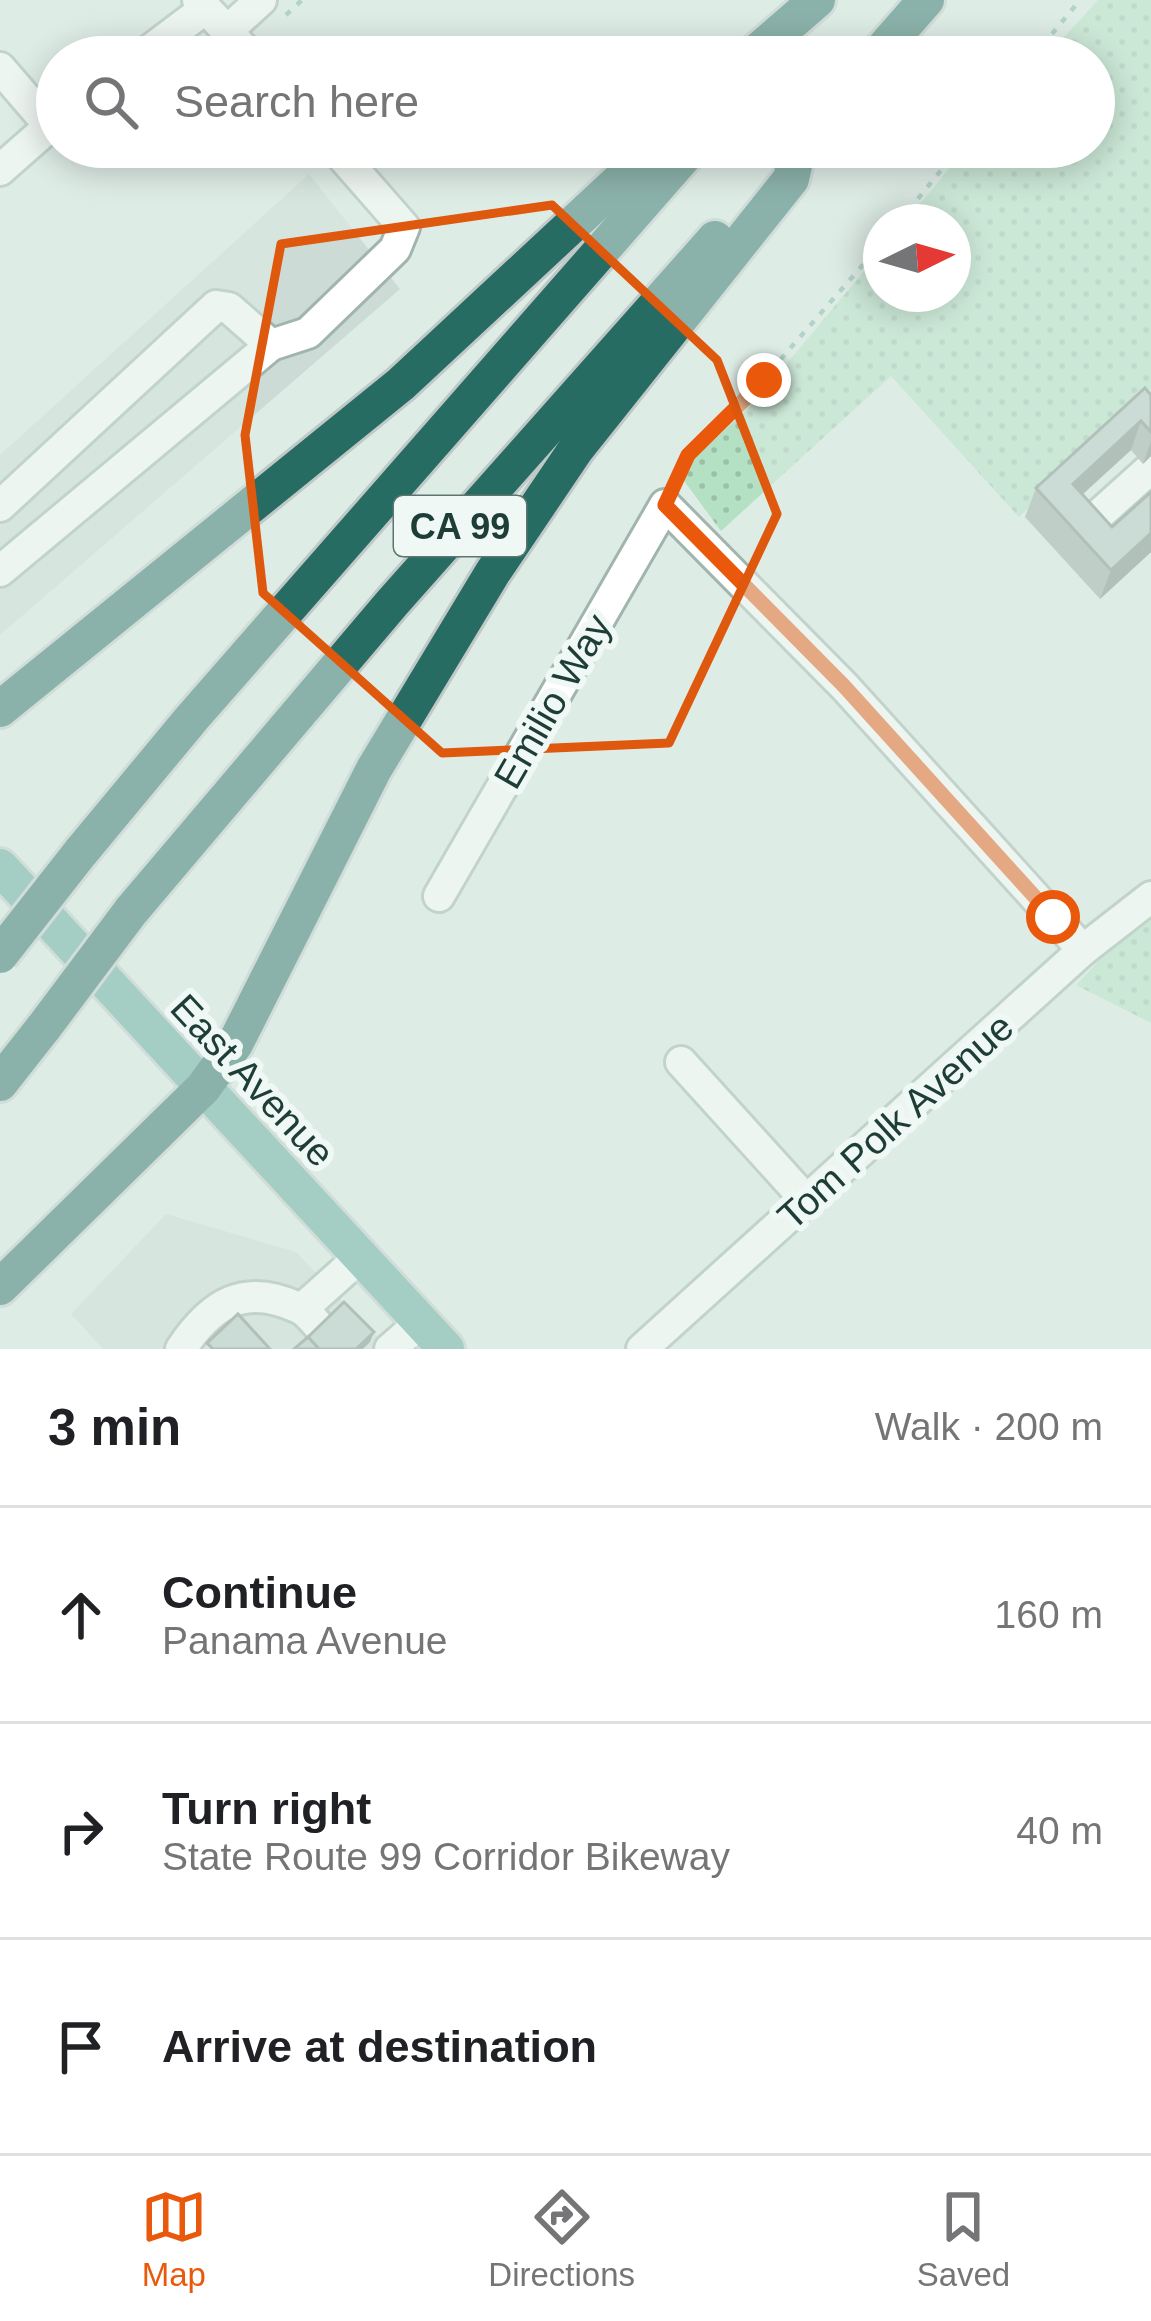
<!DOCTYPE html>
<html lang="en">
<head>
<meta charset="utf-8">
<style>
	:root { --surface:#fff; --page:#f2f2f2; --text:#202124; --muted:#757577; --line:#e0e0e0; --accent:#ea580c }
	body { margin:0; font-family:Arial,sans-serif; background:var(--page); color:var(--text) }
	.compass { position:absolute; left:863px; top:204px; width:108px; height:108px; border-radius:50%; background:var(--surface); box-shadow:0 6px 30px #0003; rotate:85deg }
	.stop { position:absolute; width:36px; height:36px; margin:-27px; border:9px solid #ea580c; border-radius:50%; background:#fff }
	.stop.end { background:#ea580c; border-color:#fff; box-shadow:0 3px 12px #0008 }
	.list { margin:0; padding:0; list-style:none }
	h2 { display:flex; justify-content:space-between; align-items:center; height:156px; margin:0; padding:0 48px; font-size:51px }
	h2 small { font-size:39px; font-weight:400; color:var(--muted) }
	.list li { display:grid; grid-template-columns:78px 1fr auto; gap:36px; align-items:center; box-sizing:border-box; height:216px; padding:0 48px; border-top:3px solid var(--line) }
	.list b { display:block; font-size:45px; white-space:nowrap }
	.list p { margin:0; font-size:39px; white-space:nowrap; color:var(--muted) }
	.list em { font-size:39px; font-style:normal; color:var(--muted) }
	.icon { flex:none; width:66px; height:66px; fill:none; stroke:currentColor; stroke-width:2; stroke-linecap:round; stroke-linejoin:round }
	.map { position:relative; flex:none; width:1151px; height:1349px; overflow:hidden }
	.search { position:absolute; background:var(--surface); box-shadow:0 6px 30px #0003; left:36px; right:36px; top:36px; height:132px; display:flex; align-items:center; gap:30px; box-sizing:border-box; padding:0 42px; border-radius:66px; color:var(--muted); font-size:45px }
	.sheet { height:804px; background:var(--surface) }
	nav { display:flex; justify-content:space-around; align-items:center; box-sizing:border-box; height:168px; border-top:3px solid var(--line); background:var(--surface); font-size:33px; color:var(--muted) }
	nav a { display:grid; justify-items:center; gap:6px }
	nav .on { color:var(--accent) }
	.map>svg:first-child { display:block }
	.built { fill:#ccdbd6 }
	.grass { fill:url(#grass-dots) }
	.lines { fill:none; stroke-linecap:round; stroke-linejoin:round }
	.minor-casing { stroke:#a1b4ae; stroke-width:36 }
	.major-casing { stroke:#c0c9c7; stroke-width:42 }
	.highway-casing { stroke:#c0c9c7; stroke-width:42 }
	.path { stroke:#7bb3a5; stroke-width:4.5; stroke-dasharray:6 9; stroke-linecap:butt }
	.minor { stroke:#fff; stroke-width:30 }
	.major { stroke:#5da699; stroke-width:36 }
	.highway { stroke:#266c63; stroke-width:36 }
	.highway-bridge-casing { stroke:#c0c9c7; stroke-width:42; stroke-linecap:butt }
	.highway-bridge { stroke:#266c63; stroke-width:36 }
	.wall { fill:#9aaaa5 }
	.shaded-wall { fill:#7d8b86 }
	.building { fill:#b3c6c0; stroke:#7d8b86; stroke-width:3 }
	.route { stroke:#ea580c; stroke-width:15 }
	.marked { fill:none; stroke:#de580e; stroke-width:9; stroke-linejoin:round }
	.labels { text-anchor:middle; stroke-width:12; stroke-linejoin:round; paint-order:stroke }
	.shield { fill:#eff8f4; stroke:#5d7570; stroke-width:3 }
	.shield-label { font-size:36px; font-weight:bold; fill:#1e3d37 }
	.street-label { font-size:39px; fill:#1e3d37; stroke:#eff8f4 }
</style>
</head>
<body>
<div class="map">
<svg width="1151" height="1349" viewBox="0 0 1151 1349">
	<defs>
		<pattern id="grass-dots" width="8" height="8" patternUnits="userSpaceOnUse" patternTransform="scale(3)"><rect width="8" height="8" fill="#b4e0c3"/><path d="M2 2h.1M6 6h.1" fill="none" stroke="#9ac1a8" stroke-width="1.8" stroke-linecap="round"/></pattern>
	</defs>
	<rect width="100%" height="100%" fill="#deece6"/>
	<g class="built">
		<polygon points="309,174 400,289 0,635 0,455"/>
		<polygon points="166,1214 296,1252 389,1349 103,1349 71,1314"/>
	</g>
	<g class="grass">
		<polygon points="1098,0 1151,0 1151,389 1019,517 891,376 721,531 682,478 691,461 751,406 881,251 881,294 953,294 953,222 905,222 967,147 1094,147 1094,57 1046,57"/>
		<polygon points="1151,906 1151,1023 1076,985"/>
	</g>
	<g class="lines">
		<defs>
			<g id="minor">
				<polyline points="198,0 251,57"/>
				<polyline points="227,31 261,0"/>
				<polyline points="141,57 206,8"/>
				<polyline points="0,68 50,126 0,170"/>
				<polyline points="0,506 216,306 229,308 271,345 308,333 395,249 404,227 334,147"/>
				<polyline points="1092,521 1151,468"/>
				<polyline points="0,571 271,345"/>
				<polyline points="439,896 665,505 845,687 1083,950"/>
				<polyline points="681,1062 807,1201"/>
				<polyline points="302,1309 360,1257"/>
				<path d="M181,1349c30,-45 63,-67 118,-41 14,7 27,29 38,41"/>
				<polyline points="390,1349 421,1322"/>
				<polyline points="642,1349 1083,950 1151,897"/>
			</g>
			<polyline id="major" points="0,867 446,1349"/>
			<g id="highway">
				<polyline points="751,57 817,0"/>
				<polyline points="876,57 926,0"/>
				<polyline points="0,709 401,384 656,147"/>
				<polyline points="80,853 192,718 692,147"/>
				<polyline points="131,911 392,603 715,239"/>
				<polyline points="0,1083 44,1027"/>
				<polyline points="0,1287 203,1088 235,1044 374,769 493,572 576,449 791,179 798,147"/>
			</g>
		</defs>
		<use href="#minor" class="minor-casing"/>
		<use href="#major" class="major-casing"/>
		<use href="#highway" class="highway-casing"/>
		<g class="path">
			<polyline points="286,15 302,0"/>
			<polyline points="1033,57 1080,0"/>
			<polyline points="899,222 960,147"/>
			<polyline points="675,484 688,455 740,406 881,244"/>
		</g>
		<use href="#minor" class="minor"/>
		<use href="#major" class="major"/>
		<use href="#highway" class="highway"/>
		<defs>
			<g id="highway-bridge">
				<polyline points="0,955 80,853"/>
				<polyline points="44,1027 131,911"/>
			</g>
		</defs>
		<use href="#highway-bridge" class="highway-bridge-casing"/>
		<use href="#highway-bridge" class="highway-bridge"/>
	</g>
	<polygon class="wall" points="1151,395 1151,456 1143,464 1131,450 1082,495 1112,527 1151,492 1151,552 1100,599 1025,517 1036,488"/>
	<g class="shaded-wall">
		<polygon points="1141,421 1131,450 1062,513 1073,484"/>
		<polygon points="1151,441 1151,456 1143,464"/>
		<polygon points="1151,533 1151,552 1100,599 1111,570"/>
		<polygon points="374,1332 370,1342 363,1349 356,1349"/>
	</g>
	<g class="building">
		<polygon points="1145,388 1151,395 1151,432 1141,421 1073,484 1112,527 1151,492 1151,533 1111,570 1036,488"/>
		<polygon points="344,1302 374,1332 356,1349 319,1349 308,1337"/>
		<polygon points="238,1314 270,1349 213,1349 207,1343"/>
		<polygon points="308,1337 319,1349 294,1349"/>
	</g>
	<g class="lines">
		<polyline class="route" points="764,380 688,455 665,505 844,686 1053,917"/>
	</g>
	<path d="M0 0H1151V1349H0ZM552,205l165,155 60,154 -108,229 -227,10 -179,-160 -18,-158 36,-191z" fill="#deece6" fill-opacity=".55" fill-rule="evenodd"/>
	<path class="marked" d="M552,205l165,155 60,154 -108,229 -227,10 -179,-160 -18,-158 36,-191z"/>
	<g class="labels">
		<rect class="shield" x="394" y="496" width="132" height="60" rx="9"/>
		<g class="shield-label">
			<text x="460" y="539">CA 99</text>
		</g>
		<g class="street-label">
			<text transform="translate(552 701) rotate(-60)" y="14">Emilio Way</text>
			<text transform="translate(253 1080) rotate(47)" y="14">East Avenue</text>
			<text transform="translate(895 1121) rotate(-42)" y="14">Tom Polk Avenue</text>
		</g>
	</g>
</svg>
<svg class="compass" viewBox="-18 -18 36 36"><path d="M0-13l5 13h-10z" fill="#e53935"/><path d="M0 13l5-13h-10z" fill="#757577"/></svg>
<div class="stop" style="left:1053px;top:917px"></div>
<div class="stop end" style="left:764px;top:380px"></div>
<div class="search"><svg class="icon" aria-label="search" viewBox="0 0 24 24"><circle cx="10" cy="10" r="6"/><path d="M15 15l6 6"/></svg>Search here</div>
</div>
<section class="sheet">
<h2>3 min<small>Walk · 200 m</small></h2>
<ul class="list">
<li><svg class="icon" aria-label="ahead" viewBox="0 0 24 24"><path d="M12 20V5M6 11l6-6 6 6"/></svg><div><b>Continue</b><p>Panama Avenue</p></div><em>160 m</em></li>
<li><svg class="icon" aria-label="right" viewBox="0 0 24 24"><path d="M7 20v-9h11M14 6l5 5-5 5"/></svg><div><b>Turn right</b><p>State Route 99 Corridor Bikeway</p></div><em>40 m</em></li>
<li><svg class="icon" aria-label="arrive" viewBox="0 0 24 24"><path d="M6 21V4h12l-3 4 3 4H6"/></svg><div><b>Arrive at destination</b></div></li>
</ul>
</section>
<nav>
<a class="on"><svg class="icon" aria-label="map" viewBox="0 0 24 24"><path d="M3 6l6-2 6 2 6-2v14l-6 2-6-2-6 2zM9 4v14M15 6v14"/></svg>Map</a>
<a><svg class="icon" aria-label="directions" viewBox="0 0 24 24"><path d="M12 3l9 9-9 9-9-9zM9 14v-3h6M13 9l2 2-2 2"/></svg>Directions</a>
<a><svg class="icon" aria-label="saved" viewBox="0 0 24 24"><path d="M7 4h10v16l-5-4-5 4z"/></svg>Saved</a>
</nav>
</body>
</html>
